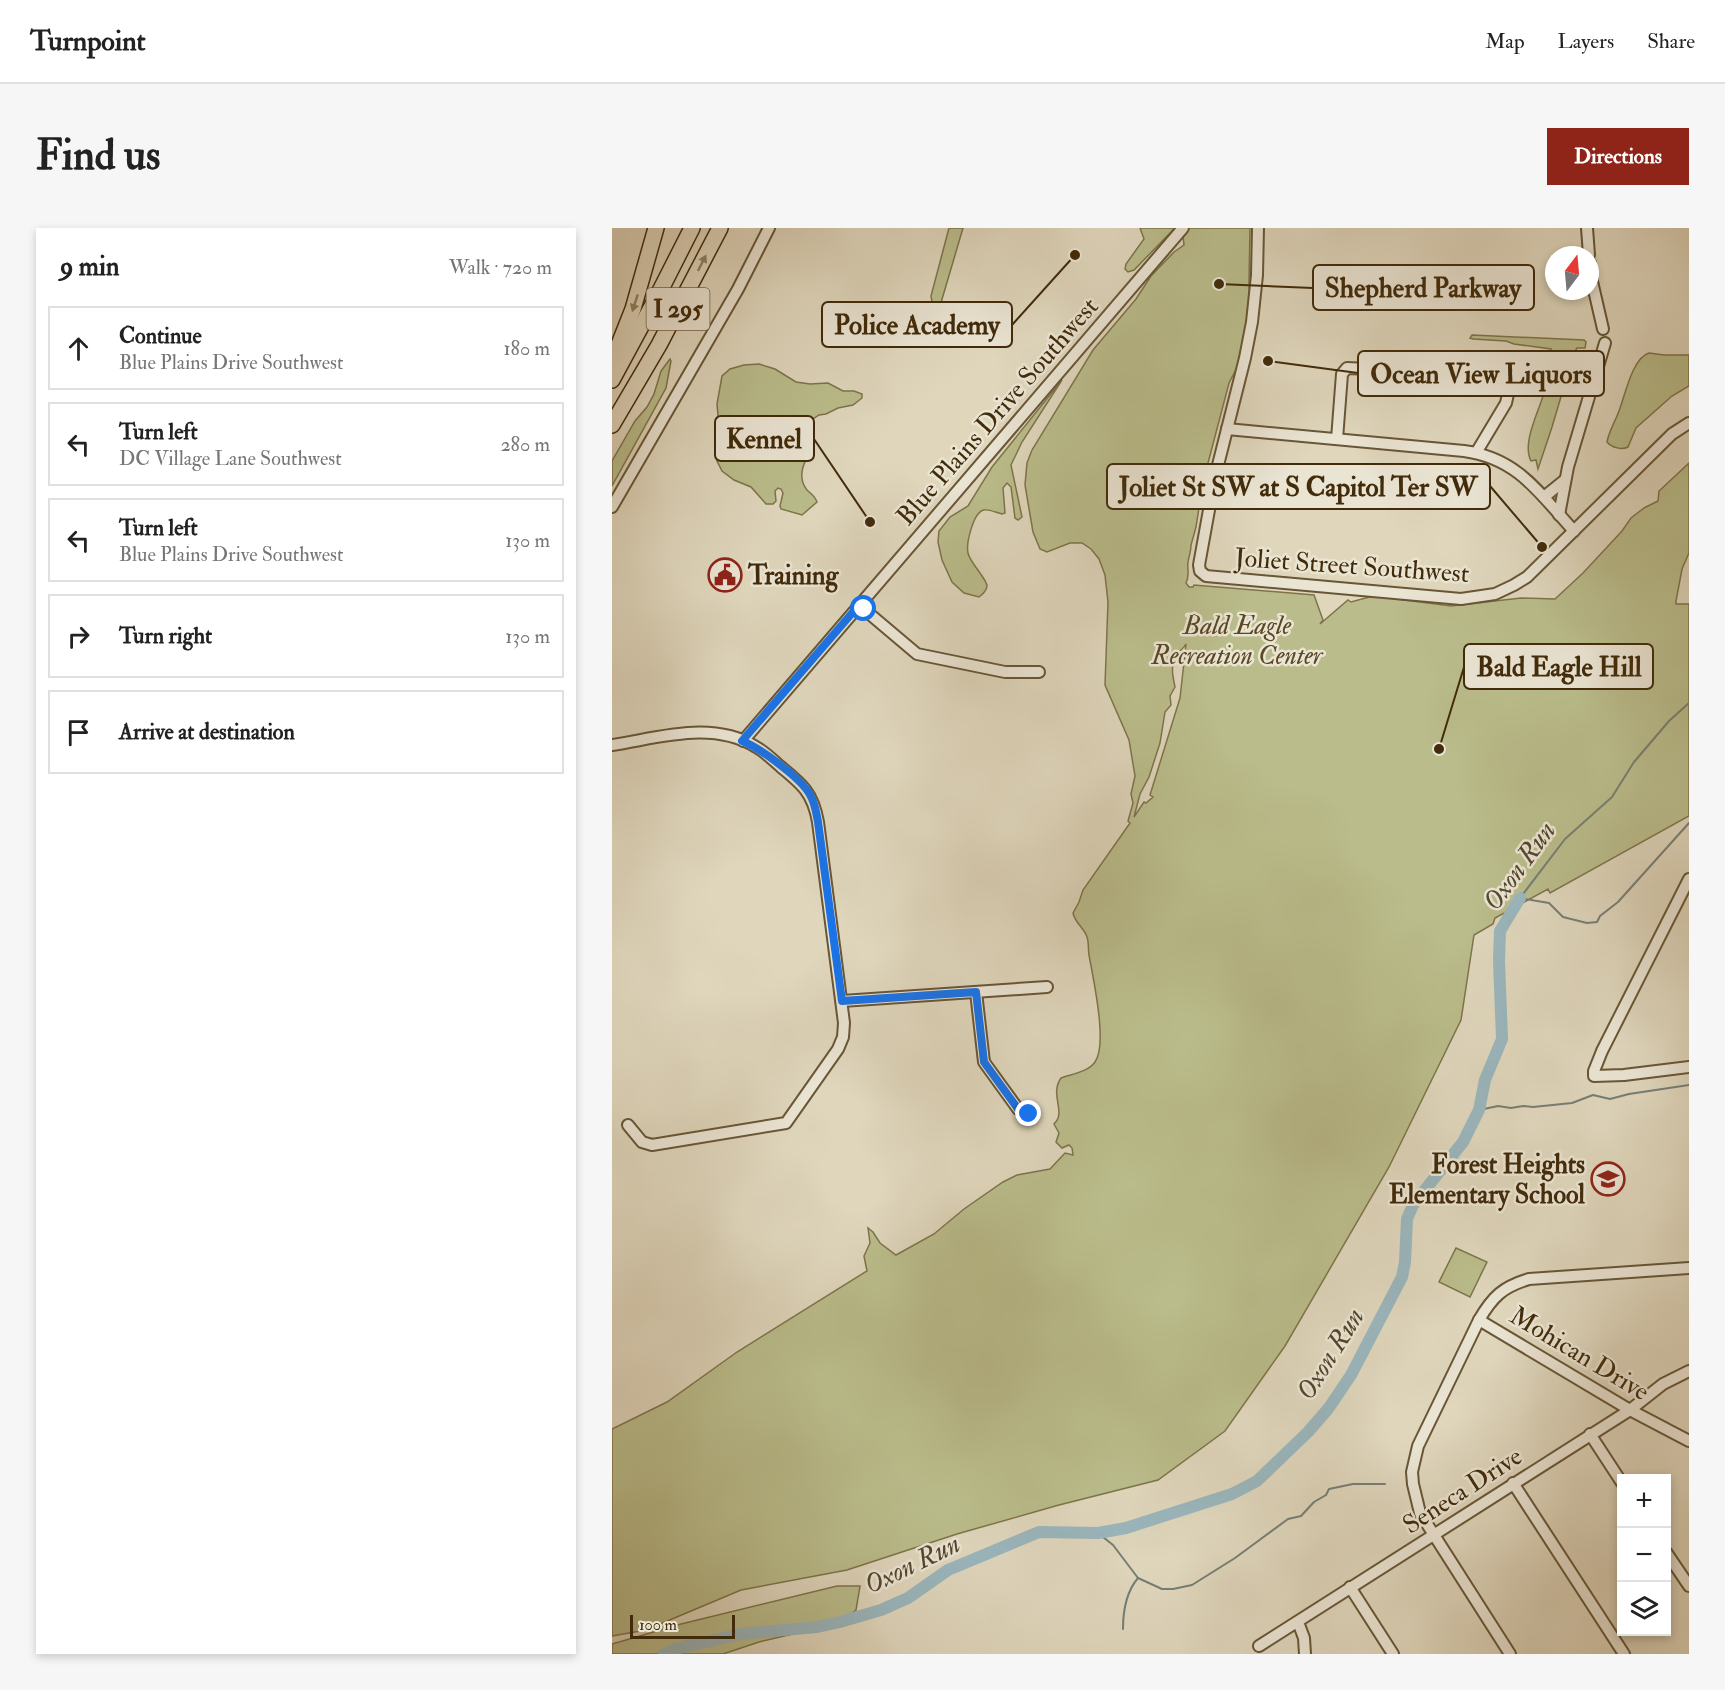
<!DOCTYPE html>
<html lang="en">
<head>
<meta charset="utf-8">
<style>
	:root { --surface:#fff; --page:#f6f6f6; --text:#222; --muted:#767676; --line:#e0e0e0; --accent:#8f2418 }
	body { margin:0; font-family:"IM FELL Double Pica",serif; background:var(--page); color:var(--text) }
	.controls { position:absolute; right:18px; bottom:18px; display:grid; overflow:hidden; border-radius:0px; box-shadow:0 3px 9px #0003 }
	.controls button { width:54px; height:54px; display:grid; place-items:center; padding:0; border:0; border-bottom:2px solid var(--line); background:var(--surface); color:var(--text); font:30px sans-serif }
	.compass { position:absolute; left:933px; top:18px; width:54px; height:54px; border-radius:50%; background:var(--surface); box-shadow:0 3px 9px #0003; rotate:16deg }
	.scale { position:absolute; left:18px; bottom:15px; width:105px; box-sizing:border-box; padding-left:6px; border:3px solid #412b0a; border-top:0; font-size:16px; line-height:21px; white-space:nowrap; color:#412b0a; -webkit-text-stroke:4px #eae4d3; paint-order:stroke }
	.stop { position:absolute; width:18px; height:18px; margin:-14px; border:4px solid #1a73e8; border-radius:50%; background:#fff }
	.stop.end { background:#1a73e8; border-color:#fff; box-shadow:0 2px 6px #0008 }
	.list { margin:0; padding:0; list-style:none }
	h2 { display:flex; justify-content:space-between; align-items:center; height:78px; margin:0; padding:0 24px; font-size:26px }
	h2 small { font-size:20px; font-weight:400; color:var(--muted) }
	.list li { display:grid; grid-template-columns:39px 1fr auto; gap:18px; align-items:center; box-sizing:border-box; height:84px; margin:0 12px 12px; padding:0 12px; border:2px solid var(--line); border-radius:0px }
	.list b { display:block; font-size:22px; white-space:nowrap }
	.list p { margin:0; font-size:20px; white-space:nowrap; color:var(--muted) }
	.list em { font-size:20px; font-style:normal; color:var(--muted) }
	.icon { flex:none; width:33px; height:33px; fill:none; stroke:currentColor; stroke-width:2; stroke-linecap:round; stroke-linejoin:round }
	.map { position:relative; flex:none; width:1077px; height:1426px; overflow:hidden; border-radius:0px }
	header { display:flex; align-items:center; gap:36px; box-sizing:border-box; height:84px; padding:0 30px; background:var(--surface); border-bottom:2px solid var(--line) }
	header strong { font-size:28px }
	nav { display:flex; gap:33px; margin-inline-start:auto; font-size:21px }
	.intro { display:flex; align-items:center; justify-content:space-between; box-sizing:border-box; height:144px; padding:0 36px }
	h1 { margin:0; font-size:42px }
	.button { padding:15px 27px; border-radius:0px; background:var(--accent); color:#fff; font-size:21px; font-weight:700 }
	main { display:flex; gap:36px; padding:0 36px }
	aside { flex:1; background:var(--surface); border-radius:0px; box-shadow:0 3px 9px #0003 }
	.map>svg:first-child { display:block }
	.green { fill:#babc8b; stroke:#7e744a; stroke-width:1.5; fill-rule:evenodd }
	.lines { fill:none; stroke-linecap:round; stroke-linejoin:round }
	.stream { stroke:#767e75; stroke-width:2 }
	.river { stroke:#9ab6bd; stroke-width:12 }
	.minor-casing { stroke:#685636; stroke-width:14 }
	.highway-casing { stroke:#412b0a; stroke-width:18 }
	.minor { stroke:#eae4d3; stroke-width:10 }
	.highway { stroke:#dfd6bc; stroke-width:15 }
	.oneway { fill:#908063 }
	.route { stroke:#1a73e8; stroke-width:8 }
	.labels { text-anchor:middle; stroke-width:5; stroke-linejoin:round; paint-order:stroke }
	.shield { fill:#eae4d3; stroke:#746246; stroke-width:1.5 }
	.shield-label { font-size:24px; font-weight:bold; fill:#412b0a }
	.street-label { font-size:26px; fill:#412b0a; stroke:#eae4d3 }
	.poi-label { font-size:26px; font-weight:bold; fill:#412b0a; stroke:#eae4d3; text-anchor:start }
	.park-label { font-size:26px; font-style:italic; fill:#594824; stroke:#eae4d3 }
	.water-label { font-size:27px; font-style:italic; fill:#53472e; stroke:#eae4d3 }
	.leader { fill:none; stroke:#412b0a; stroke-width:2 }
	.callout-dot { fill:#412b0a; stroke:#eae4d3; stroke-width:2 }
	.callout { fill:#eae4d3; stroke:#412b0a; stroke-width:2 }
	.callout-label { font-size:27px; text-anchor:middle; font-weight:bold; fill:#412b0a }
</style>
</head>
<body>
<header>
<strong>Turnpoint</strong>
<nav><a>Map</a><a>Layers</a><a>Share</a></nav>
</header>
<div class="intro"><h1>Find us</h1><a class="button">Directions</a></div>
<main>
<aside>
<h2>9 min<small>Walk · 720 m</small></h2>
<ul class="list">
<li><svg class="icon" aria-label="ahead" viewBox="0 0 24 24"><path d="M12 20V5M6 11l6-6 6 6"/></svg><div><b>Continue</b><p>Blue Plains Drive Southwest</p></div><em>180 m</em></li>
<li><svg class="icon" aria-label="left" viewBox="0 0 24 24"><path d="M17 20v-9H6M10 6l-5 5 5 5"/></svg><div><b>Turn left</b><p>DC Village Lane Southwest</p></div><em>280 m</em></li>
<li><svg class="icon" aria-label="left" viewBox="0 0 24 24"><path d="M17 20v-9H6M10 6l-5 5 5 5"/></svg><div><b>Turn left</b><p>Blue Plains Drive Southwest</p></div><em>130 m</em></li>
<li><svg class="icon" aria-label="right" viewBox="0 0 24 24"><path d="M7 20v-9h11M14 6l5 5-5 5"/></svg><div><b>Turn right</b></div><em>130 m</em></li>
<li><svg class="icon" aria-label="arrive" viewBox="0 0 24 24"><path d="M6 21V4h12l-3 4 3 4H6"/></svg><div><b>Arrive at destination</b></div></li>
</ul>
</aside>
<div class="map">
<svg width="1077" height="1426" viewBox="0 0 1077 1426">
	<rect width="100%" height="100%" fill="#dfd6bc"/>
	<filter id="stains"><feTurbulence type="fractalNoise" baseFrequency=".00333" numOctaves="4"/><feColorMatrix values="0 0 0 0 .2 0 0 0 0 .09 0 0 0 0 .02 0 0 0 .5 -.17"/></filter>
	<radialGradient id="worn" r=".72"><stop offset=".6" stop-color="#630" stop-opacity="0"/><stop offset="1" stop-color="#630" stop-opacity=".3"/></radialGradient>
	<g class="green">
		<polygon points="337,0 351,0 328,78 325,81 320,74 319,68"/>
		<polygon points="528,0 563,0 522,42 516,44 513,41 514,36 532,11"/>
		<path d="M570,0h68l-1,55 3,56 -23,44 -26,99 -7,45 -5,18c0,7 -2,11 -3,17 -1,7 2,13 -2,21l3,4h4l1,-2 120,10 9,25 -3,4 28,-24 3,2 22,-6 78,10 70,-8 34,1 28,-26 39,-42 9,-13 13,-10 14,-7 1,-10 30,-28v90l-7,16 -6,32v3h13v212l-139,77 -2,-4 -53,29 -2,6 -19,11 -13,85 -72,147 -104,179 -60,85 -67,49 -99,25 -102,29 -110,36 -106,20 -95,40 -34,6v-207l55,-27 70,-50 130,-81 -3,-15 6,-13 -2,-15 5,4 7,11 16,12 38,-21 30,-25 39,-27 14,-7 33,-6 15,-16 8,2 -1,-7 -3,-3 -7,3 -6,-6 3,-9 -5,-9c13,-12 -5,-29 7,-46 11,-4 27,-6 34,-16 13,-18 -2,-84 -6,-107 -1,-5 0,-13 -2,-18 -3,-9 -12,-14 -14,-24l6,-11 4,-12 47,-67 -2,-2 5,-18 -2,-9 4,-18 -6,-36 -24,-55 3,-83 -3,-27 -6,-16 -8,-10 -9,-6h-12l-23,9 -7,-3 -7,-17 -8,-47 2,-22 5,-13 61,-100 43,-51 15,-23 23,-24 10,-7zM574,416l-6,54 -30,97 3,2 -7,6 -2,-1 -10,15 6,-23 9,-17 11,-34 5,-31 6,-7 -1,-9 5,-9c-2,-10 -5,-21 1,-31 3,-6 7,-6 10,-12z"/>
		<path d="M860,107l112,5 2,2 -1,6h-8l-3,5 -22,74 -14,42 -2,-9 -5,1c-11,-21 14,-59 16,-81 1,-10 4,-22 4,-31l-37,-5 -8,-3 -33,-2 -3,-1z"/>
		<path d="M1037,125l15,2h25v31l-17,10 -36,32 -8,19c-6,3 -16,1 -21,-5 2,-11 8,-20 12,-31 6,-15 13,-53 30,-58z"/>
		<polygon points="58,131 59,133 54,160 0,258 0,233 23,193 35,179 42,166 49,143"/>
		<path d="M147,136l16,5 21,13 14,2 18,-1 15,8h11l8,3v4l-9,7 -15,3 -12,6 -7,1 -9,6 2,6c-13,11 -30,7 -45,4l-6,5 -1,9 5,7c16,-4 35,-20 44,3 -7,10 -11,24 -2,35 4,4 8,6 10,12l-15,13 -21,-6 -1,-3 3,-13 -2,-4 -3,-1 -3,3 1,10 -3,3h-7l-15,-17 -17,-7 -12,-9 -5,-10 -1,-11 3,-23 -2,-23 5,-28 8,-7 14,-4z"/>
		<path d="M450,152l-40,62 -11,23 11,52 -4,3 -3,-2 -4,-31 -4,-4 -4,5 2,25 -3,1c-5,-1 -13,-5 -18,-4 -11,2 -18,34 -16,43 2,10 19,26 19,33 0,4 -5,9 -8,11l-15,-4 -12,-11 -10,-22 -4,-18 1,-11 11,-14 18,-11 24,-39z"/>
		<polygon points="844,1020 875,1034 858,1069 827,1054"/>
		<polygon points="225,1358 248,1358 244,1382 227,1395 147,1414 111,1426 0,1426 0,1416 69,1396"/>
	</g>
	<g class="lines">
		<g class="stream">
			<polyline points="1077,475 1057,493 1022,534 1000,569 953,611 908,670 937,675 951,689 975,695 985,694 988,688 1006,674 1077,595"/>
			<polyline points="867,882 886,878 899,880 911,878 921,879 960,875 981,867 998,871 1017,866 1077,857"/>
			<polyline points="486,1305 501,1317 526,1350 550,1361 561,1361 580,1357 623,1330 676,1291 689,1288 702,1274 714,1267 717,1261 741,1256 773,1256"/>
			<path d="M511,1401c0,-17 3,-37 15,-51"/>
		</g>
		<polyline class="river" points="52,1426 63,1421 128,1406 205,1399 228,1394 269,1382 296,1370 336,1342 427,1304 486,1305 514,1300 620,1266 645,1253 696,1204 716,1181 739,1147 790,1049 793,1034 795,991 801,977 851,914 867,882 873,852 890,811 887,733 888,703 908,670"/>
		<defs>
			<g id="minor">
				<polyline points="646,0 645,47 640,94 633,130 603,249 587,337 588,343 594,348 849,371 883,366 902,357 915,349 1060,206 1077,195"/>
				<polyline points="975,0 977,27"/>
				<polyline points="978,35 979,49 991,101"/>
				<path d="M615,201l237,22c54,7 76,43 110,80"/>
				<polyline points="725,211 730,146 735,140 778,142 885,152 895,161 896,166 894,175 864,225"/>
				<polyline points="932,269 953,252"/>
				<polyline points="0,279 126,61 157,0"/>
				<polyline points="947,287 956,239 993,115"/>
				<polyline points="247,377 305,426 393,444 427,444"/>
				<polyline points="131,513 571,0"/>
				<path d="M0,517c47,-7 100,-25 144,2 9,5 17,13 25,20 21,17 32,26 37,55l26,201 -1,14 -5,12 -52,74 -134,22 -10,-3 -14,-17"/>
				<polyline points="1077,651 990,823 982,843 982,848 1012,847 1077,839"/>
				<polyline points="364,764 372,834 406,881 417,886"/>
				<polyline points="230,773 435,759"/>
				<polyline points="867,1092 1018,1182 1077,1213"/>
				<polyline points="978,1206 1010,1255"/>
				<polyline points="901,1255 1012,1426"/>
				<polyline points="1054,1324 1077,1358"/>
				<polyline points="738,1359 781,1426"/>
				<polyline points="686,1394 692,1410 693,1426"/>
				<polyline points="647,1418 1018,1182 1051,1156 1077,1143"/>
				<path d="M898,1426l-90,-141 -7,-29 -1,-12 6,-26 61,-126c14,-24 24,-33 50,-41l160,-11"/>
			</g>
			<g id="highway">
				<polyline points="0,134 21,81 44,0"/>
				<polyline points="0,152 46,67 80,0"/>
				<polyline points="0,197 47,117 108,0"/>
			</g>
		</defs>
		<use href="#minor" class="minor-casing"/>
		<use href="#highway" class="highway-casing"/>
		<use href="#minor" class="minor"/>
		<use href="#highway" class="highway"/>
	</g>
	<defs><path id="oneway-solid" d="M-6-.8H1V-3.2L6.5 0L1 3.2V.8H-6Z" transform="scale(1.5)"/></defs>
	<g class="oneway">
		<use href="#oneway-solid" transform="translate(90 35) rotate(-63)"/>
		<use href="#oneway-solid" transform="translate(23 75) rotate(108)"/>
	</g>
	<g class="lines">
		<path class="route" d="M252,381l-5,-4 -117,136c18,7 54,34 65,49 7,9 9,21 11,32l24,179 134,-9 8,70 34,47 11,5"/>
	</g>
	<defs>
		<symbol id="civic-ring" viewBox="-11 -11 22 22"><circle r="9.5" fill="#eae4d3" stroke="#8f2418" stroke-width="1.5"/><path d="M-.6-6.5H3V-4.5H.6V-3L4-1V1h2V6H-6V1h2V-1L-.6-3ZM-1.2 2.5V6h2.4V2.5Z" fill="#8f2418"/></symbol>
		<symbol id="school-ring" viewBox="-11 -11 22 22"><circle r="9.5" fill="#eae4d3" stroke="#8f2418" stroke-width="1.5"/><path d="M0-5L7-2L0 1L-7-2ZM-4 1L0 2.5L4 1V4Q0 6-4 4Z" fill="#8f2418"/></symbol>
	</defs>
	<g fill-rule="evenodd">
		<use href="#civic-ring" x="94" y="328" width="38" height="38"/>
		<use href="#school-ring" x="977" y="932" width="38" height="38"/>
	</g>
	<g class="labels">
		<rect class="shield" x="34.5" y="60" width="63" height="42" rx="4.5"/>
		<g class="shield-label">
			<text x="66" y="89">I 295</text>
		</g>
		<g class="street-label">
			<text transform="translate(385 183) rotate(-49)" y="9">Blue Plains Drive Southwest</text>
			<text transform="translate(740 337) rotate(4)" y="9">Joliet Street Southwest</text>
			<text transform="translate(968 1125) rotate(31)" y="9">Mohican Drive</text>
			<text transform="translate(850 1262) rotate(-33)" y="9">Seneca Drive</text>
		</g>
		<g class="poi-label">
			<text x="136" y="356">Training</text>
			<text x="973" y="945" text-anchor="end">Forest Heights<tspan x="973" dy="30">Elementary School</tspan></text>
		</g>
		<g class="park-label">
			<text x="625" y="406">Bald Eagle<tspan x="625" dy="30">Recreation Center</tspan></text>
		</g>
		<g class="water-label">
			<text transform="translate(907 638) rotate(-54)" y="9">Oxon Run</text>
			<text transform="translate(718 1126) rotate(-58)" y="9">Oxon Run</text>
			<text transform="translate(300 1336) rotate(-26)" y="9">Oxon Run</text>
		</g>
	</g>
	<path class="leader" d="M607 56L701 60M463 27L400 97M656 133L746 145M258 294L202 211M930 319L878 258M827 521L852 439"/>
	<g class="callout-dot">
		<circle cx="607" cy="56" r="6"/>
		<circle cx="463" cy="27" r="6"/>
		<circle cx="656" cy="133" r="6"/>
		<circle cx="258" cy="294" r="6"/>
		<circle cx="930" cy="319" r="6"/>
		<circle cx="827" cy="521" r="6"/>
	</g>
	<g class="callout">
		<rect x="701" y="37" width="221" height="45" rx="6"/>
		<rect x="210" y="74" width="190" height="45" rx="6"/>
		<rect x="746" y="123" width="246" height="45" rx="6"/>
		<rect x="103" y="188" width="99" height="45" rx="6"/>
		<rect x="495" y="236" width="383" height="45" rx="6"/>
		<rect x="852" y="416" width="189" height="45" rx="6"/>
	</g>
	<g class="callout-label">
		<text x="811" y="69">Shepherd Parkway</text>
		<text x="305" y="106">Police Academy</text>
		<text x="869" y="155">Ocean View Liquors</text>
		<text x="152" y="220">Kennel</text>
		<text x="686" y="268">Joliet St SW at S Capitol Ter SW</text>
		<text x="947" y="448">Bald Eagle Hill</text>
	</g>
	<rect width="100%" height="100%" filter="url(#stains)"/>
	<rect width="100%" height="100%" fill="url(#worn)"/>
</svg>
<div class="controls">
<button>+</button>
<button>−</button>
<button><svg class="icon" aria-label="layers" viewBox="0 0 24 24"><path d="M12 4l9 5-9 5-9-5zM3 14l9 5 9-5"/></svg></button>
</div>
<svg class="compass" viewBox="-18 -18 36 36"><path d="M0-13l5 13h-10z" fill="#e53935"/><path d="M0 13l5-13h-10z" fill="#767676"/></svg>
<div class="scale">100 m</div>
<div class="stop" style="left:252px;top:381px"></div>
<div class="stop end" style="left:417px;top:886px"></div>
</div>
</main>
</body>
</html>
